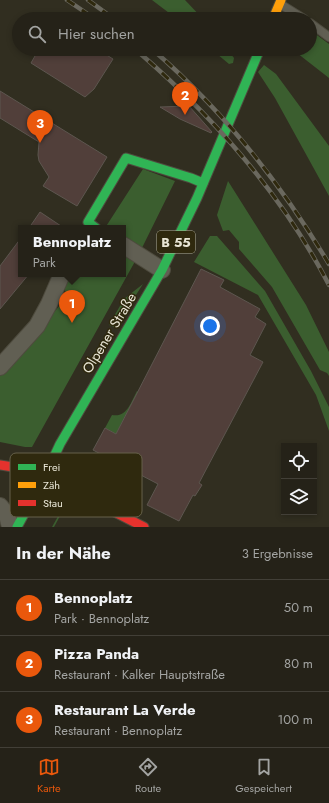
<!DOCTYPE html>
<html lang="de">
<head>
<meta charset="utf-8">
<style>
	:root { --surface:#252218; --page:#2d2a21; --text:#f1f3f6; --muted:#a3a4a2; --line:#423f37; --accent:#ea580c }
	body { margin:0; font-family:Jost,sans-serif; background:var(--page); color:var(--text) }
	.controls { position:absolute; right:12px; bottom:12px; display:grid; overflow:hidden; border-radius:0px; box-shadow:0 2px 6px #0003 }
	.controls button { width:36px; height:36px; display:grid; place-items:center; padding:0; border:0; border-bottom:1px solid var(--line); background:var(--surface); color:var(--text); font:20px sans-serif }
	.you { position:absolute; left:210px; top:326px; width:14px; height:14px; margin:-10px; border:3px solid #fff; border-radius:50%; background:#1a73e8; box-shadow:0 0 0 6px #1a73e833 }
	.badge { display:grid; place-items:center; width:26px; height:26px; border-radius:50%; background:var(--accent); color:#fff; font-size:13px; font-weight:700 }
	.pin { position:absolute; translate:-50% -33px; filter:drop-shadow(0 1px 2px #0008) }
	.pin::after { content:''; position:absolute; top:21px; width:14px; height:12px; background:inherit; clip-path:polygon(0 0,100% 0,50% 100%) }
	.popup { position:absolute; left:18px; top:225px; width:108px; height:52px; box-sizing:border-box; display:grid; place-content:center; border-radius:0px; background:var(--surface); filter:drop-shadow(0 1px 3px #0005); font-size:13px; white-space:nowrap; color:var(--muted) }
	.popup b { font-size:15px; color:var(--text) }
	.popup::after { content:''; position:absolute; left:50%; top:100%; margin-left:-8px; border:8px solid transparent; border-top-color:var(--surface) }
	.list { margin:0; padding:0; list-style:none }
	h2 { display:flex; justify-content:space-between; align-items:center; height:52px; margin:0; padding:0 16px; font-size:17px }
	h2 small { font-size:13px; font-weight:400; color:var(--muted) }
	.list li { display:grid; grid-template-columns:26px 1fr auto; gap:12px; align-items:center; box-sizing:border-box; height:56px; padding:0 16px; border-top:1px solid var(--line) }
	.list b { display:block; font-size:15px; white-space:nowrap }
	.list p { margin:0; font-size:13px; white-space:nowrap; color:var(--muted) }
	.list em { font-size:13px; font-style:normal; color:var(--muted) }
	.icon { flex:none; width:22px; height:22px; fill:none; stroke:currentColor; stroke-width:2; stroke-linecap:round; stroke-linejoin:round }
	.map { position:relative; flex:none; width:329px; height:527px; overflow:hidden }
	.search { position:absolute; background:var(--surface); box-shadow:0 2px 6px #0003; left:12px; right:12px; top:12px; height:44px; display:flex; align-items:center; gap:10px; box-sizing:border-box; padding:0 14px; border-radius:22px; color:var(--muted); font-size:15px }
	.sheet { height:220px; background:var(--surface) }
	nav { display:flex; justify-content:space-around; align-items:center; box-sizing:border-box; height:56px; border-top:1px solid var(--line); background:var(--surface); font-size:11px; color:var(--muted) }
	nav a { display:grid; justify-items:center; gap:2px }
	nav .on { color:var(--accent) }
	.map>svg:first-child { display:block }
	.green { fill:#3b5e2f }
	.building { fill:#513f3a; stroke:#5d564f }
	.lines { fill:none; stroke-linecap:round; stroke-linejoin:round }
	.lane-casing { stroke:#4e4b3e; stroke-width:10 }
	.street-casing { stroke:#4e4b3e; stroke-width:18 }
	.fast-casing { stroke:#4e4b3e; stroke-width:11 }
	.slow-casing { stroke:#4e4b3e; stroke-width:11 }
	.jam-casing { stroke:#4e4b3e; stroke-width:11 }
	.lane { stroke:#615f53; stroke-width:8 }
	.street { stroke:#615f53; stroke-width:16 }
	.fast { stroke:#30b455; stroke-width:9 }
	.slow { stroke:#ff9f0a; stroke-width:9 }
	.jam { stroke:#e5322d; stroke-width:9 }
	.rail-casing { stroke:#6a685e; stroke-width:4.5 }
	.rail { stroke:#2f290e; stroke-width:3; stroke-dasharray:9; stroke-linecap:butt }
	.labels { text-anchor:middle; stroke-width:3; stroke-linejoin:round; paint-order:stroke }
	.shield { fill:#2f290e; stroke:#b0ad99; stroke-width:1 }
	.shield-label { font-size:13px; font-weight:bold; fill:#e8e5d5 }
	.street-label { font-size:14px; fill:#e8e5d5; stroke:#2f290e }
	.key { fill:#2f290e; stroke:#66614a; stroke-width:1 }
	.key-label { font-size:11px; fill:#e8e5d5 }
</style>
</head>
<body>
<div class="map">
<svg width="329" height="527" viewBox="0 0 329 527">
	<rect width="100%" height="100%" fill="#312e20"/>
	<g class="green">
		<polygon points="152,0 185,0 203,19 177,19"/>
		<polygon points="310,30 329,44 329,78 297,53 299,49 310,49"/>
		<polygon points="211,49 227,49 234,58 233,63 229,64"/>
		<polygon points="264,65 276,74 329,146 329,196 275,98 258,72"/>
		<polygon points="143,169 175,181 138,256 32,447 25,447 0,442 0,372 23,349 66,298 64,282 70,274 123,274 123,228 105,228"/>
		<polygon points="228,181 306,305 329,352 329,376 327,373 320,370 272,287 239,249 239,242 229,230 223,231 217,215"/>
		<polygon points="210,236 217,236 265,291 311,371 329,407 329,431 316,395 258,295 194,262"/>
		<path d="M143,284c-9,15 -20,28 -29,43l-5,-2 15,-26z"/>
		<path d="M137,391l1,1 -22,42 -11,-6 7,-13c15,3 19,-13 25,-24z"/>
		<polygon points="65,508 78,514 60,516 54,527 52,527 61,511"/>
	</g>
	<g class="building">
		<polygon points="39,49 97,49 113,59 94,89 85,97 31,63"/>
		<polygon points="0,91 107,157 77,206 43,186 49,177 39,161 38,155 39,142 0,118"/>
		<polygon points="189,106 212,132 211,133 180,119 160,107"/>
		<polygon points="40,212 64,228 29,228"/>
		<polygon points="21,238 21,274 29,274 0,309 0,266"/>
		<polygon points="201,269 224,280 220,287 260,309 255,317 266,324 250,355 263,362 199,483 202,485 195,496 193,495 179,521 147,505 158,484 93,450 105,428 116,434"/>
	</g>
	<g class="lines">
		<defs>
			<g id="lane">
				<polyline points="280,4 304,19"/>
				<polyline points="310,23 329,37"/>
			</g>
			<g id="street">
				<polyline points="123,245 162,270"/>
				<polyline points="0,367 37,326 49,304 62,274"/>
				<polyline points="0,506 7,515 10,527"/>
			</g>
			<g id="fast">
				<polyline points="96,228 88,222 126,158 191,178 203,183"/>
				<polyline points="17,527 45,476 60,444 162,270 197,198 260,49"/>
			</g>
			<polyline id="slow" points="273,19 281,0"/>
			<polyline id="jam" points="0,465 26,469 38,473 144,527"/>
		</defs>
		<use href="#lane" class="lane-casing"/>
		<use href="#street" class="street-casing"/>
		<use href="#fast" class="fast-casing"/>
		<use href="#slow" class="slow-casing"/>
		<use href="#jam" class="jam-casing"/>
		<use href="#lane" class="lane"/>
		<use href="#street" class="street"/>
		<use href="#fast" class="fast"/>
		<use href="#slow" class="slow"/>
		<use href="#jam" class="jam"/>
		<defs>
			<g id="rail">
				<polyline points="67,0 95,19"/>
				<polyline points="88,0 114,19"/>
				<path d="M135,49c78,67 147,145 194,236"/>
				<path d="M152,49c72,62 128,133 177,215"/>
			</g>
		</defs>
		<use href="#rail" class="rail-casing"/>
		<use href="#rail" class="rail"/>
	</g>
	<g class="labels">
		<rect class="shield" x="157" y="231" width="38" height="22" rx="3"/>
		<g class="shield-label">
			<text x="176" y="247">B 55</text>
		</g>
		<g class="street-label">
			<text transform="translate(109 333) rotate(-59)" y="5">Olpener Straße</text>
		</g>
	</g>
	<rect x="10" y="453" width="132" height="64" rx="6" class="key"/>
	<rect x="18" y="464" width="18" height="6" fill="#30b455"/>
	<rect x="18" y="482" width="18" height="6" fill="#ff9f0a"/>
	<rect x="18" y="500" width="18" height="6" fill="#e5322d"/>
	<g class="key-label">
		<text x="43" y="471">Frei</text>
		<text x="43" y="489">Zäh</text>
		<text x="43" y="507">Stau</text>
	</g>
</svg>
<div class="controls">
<button><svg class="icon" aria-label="locate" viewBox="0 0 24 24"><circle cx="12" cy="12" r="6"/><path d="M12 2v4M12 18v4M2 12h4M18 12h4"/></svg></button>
<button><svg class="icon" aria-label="layers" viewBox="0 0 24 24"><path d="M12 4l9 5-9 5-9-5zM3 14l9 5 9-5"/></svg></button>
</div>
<div class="you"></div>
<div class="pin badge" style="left:72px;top:323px">1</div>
<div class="popup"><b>Bennoplatz</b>Park</div>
<div class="pin badge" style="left:185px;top:115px">2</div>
<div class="pin badge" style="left:40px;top:143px">3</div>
<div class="search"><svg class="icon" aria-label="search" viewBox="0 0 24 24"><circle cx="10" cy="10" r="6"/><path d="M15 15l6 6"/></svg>Hier suchen</div>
</div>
<section class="sheet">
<h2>In der Nähe<small>3 Ergebnisse</small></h2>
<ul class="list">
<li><span class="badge">1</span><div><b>Bennoplatz</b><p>Park · Bennoplatz</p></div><em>50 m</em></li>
<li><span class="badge">2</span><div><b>Pizza Panda</b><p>Restaurant · Kalker Hauptstraße</p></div><em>80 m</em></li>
<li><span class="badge">3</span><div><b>Restaurant La Verde</b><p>Restaurant · Bennoplatz</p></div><em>100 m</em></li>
</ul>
</section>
<nav>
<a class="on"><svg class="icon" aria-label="map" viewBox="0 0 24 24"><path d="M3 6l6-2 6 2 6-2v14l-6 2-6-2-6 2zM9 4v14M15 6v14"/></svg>Karte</a>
<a><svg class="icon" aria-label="directions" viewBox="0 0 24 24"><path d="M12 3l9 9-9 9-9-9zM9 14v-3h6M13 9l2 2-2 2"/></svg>Route</a>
<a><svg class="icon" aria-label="saved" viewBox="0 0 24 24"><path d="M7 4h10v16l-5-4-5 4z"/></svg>Gespeichert</a>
</nav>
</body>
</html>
